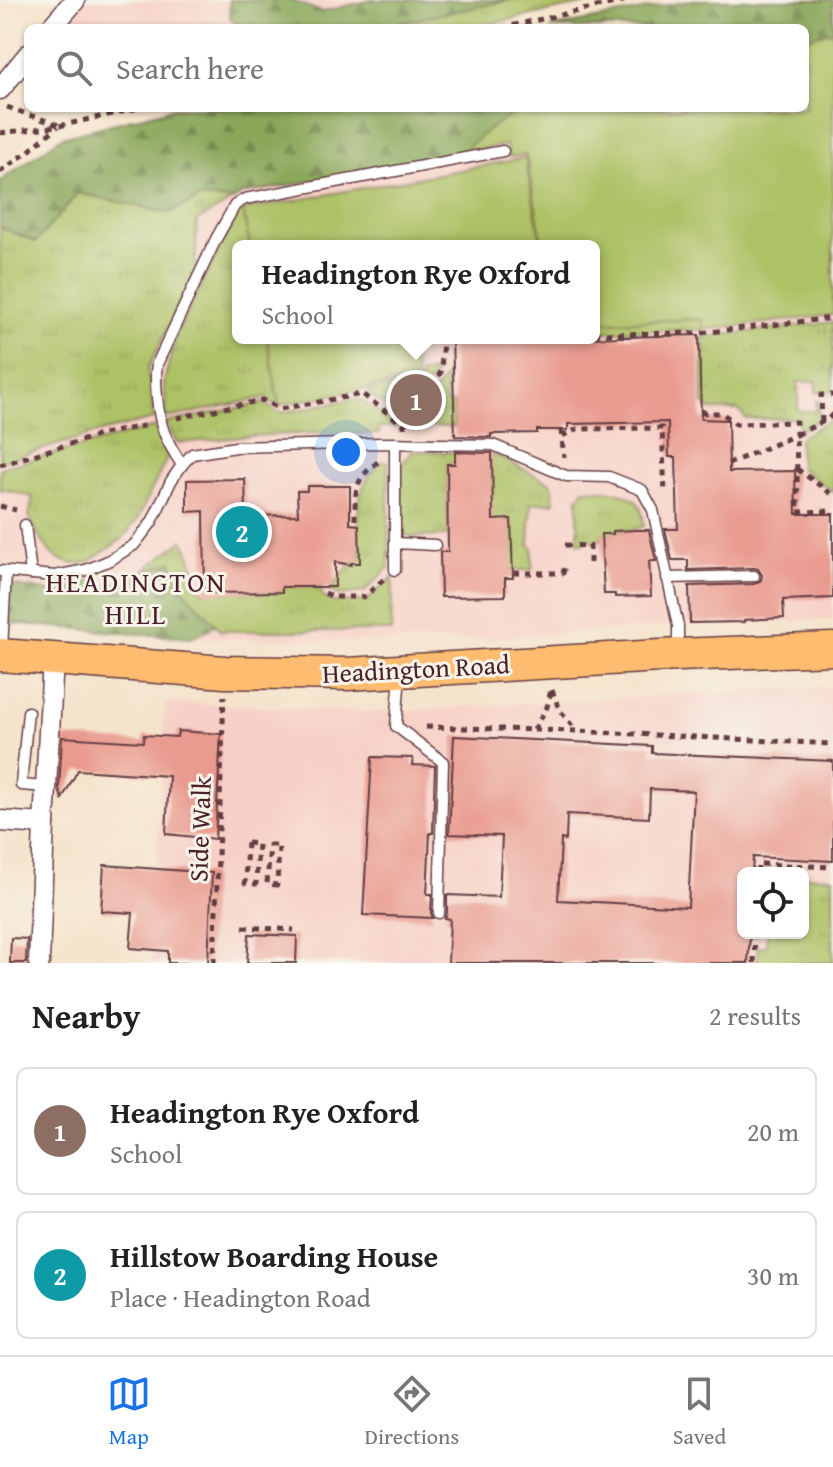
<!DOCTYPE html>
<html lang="en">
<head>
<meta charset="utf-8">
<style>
	:root { --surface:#fff; --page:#f6f6f6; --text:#222; --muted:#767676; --line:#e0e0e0; --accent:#1a73e8 }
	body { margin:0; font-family:"Gentium Book Plus",serif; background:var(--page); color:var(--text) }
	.controls { position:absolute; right:24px; bottom:24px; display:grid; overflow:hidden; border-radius:12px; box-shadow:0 2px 6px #0004 }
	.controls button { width:72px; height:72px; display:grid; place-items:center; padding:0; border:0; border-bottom:2px solid var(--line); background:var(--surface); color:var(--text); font:40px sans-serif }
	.you { position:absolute; left:346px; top:452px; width:28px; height:28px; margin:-20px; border:6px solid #fff; border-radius:50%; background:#1a73e8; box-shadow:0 0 0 12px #1a73e833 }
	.badge { display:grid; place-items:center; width:52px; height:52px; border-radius:50%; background:var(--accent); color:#fff; font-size:26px; font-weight:700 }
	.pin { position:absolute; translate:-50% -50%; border:4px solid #fff; box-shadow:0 2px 8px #0006 }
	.popup { position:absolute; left:232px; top:240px; width:368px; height:104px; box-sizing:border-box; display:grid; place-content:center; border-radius:12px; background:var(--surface); filter:drop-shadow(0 2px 6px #0005); font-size:26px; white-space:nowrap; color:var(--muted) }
	.popup b { font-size:30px; color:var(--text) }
	.popup::after { content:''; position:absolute; left:50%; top:100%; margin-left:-16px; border:16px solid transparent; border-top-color:var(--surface) }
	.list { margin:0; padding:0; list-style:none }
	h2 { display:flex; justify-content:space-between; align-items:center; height:104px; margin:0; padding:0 32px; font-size:34px }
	h2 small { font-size:26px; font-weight:400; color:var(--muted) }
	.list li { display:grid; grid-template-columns:52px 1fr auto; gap:24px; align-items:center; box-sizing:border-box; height:128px; margin:0 16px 16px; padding:0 16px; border:2px solid var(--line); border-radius:12px }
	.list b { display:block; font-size:30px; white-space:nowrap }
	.list p { margin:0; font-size:26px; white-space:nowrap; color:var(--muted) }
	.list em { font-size:26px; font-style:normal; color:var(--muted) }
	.icon { flex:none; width:44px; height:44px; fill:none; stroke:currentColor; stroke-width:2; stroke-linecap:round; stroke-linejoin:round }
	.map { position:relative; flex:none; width:833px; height:963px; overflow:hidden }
	.search { position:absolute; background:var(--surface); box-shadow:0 2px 6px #0004; left:24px; right:24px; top:24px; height:88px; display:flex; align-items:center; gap:20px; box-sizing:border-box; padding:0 28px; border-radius:12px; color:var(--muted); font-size:30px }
	.sheet { height:392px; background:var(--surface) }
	nav { display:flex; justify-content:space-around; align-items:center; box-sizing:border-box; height:112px; border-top:2px solid var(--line); background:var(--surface); font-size:22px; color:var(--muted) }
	nav a { display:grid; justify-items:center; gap:4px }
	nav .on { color:var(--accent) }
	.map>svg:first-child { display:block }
	.built { fill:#f7d1c8; fill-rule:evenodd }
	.grass { fill:url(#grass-tufts); stroke:#7c7048; stroke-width:2 }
	.forest { fill:url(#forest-firs); stroke:#6a6342; stroke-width:2 }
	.green { fill:#adc165; stroke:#7c7048; stroke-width:2 }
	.building { fill:#ea9b90; fill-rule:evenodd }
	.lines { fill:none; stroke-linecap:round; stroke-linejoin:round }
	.service-casing { stroke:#643c43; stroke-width:13 }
	.minor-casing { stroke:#643c43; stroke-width:23 }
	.primary-casing { stroke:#643c43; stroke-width:35 }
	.path { stroke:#643c43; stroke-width:5; stroke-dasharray:6 6; stroke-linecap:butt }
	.service { stroke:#fff; stroke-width:10 }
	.minor { stroke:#fff; stroke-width:20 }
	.primary { stroke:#febc70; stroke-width:32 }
	.labels { text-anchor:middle; stroke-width:6; stroke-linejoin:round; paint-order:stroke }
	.street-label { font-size:26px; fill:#4a1f2b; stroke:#f7f3e8 }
	.neighbourhood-label { font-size:28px; letter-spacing:2px; fill:#4a1f2b; stroke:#f7f3e8 }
</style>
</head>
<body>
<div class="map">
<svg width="833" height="963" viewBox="0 0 833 963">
	<defs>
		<pattern id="grass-tufts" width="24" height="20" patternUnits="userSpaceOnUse" patternTransform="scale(2)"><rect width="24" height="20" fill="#adc165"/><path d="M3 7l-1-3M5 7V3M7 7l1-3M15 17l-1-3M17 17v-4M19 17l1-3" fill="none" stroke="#96a558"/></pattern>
		<pattern id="forest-firs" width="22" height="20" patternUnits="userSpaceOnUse" patternTransform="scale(2)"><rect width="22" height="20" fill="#8aa75a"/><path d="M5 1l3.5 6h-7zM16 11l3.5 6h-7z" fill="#73874b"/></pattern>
	</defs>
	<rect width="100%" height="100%" fill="#f7f3e8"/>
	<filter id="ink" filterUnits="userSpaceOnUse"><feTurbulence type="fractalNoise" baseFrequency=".0125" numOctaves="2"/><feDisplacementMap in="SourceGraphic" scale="16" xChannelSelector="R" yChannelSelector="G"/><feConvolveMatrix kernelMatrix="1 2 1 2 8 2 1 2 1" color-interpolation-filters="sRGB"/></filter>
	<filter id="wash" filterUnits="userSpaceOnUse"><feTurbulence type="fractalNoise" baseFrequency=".006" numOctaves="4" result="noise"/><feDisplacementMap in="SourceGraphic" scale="32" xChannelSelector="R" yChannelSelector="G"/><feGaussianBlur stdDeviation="1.8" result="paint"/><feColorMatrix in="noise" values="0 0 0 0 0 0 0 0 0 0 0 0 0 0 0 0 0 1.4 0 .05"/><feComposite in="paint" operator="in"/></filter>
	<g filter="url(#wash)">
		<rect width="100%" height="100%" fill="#f5e3cb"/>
		<g class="built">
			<polygon points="85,0 510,0 374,28 65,28"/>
			<path d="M693,0h140v619l-155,7 -224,14 -68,2 -195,-4 -191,-16v-441l62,-44 112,-29h631v-80h-256zM238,246h356v92h-356z"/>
			<path d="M833,686v277h-681l13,-261 212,10zM743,873h60v60h-60z"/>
		</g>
		<g class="grass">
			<polygon points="510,0 607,0 467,28 374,28"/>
			<polygon points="78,193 169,213 200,198 233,200 197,221 195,272 148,369 154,419 100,432 0,462 0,227 36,242"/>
			<polygon points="240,208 243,210 250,246 238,246 238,338 267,338 280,407 268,401 267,397 167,418 164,382 176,336"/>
			<polygon points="594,312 601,322 703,319 703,330 600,332 594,327"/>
			<polygon points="833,322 833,392 816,392 816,381 798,382 798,411 816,411 816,401 819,400 819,420 799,431 798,418 746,419 739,410 710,410 703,404 703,337"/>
			<polygon points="437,372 403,419 369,394 368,391 421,381 420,374"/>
			<polygon points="446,376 446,403 453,403 454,427 408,426"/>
			<polygon points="358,398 399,427 380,427 379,434 313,433 251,436 180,443 176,442 166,423 262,403 280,413"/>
			<polygon points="833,419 833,492 800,468 799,438"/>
			<polygon points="155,427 168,456 137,520 122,539 89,562 74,564 58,559 51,553 40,538 29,516 33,497 1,489 0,491 0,468"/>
			<polygon points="413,451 464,453 464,464 447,464 448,536 410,537 402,532 401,465"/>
			<polygon points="474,454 496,455 552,484 554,503 531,503 529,545 533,548 532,570 512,570 487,551"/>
			<path d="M384,461l4,1 1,105 -25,25 -25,3 -9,-4 21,-28h9c-1,-40 -11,-75 24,-102z"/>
			<path d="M584,489c16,1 49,1 56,18 3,6 3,14 4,20l-7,1v2l-24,1v3h-11l-1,6h-17l-1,3h-5v-46z"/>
			<path d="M183,540c12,17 9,39 20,52h78l1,-5h39l1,9 10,6 34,-1 27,-24 -2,54h-170l-42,-46 -7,-23 -29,9z"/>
			<polygon points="803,876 833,877 833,963 757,963 757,946 766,946 767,933 803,933"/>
		</g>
		<g class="forest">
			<polygon points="229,0 290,0 322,12 372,0 510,0 374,28 239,28 230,17"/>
			<polygon points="693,0 833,0 833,31 805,38 805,28 550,28"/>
			<path d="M174,108h356c-25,8 -48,25 -66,44l-221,42 -10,6 -33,-2 -31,15 -91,-20 -42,49 -36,-15v-46l62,-44z"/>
			<polygon points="172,562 179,585 215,624 207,631 191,638 8,623 10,585 58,593 98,577 104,589 143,571"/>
		</g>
		<g class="green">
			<path d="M833,31v284l-130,15v-11l-103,3 -6,-10v-66h-51l-17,-91 -17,2 -3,-12 -42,7c18,-19 41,-36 66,-44h275v-70z"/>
			<polygon points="525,158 542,246 250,246 243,210"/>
			<polygon points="267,338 409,338 417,379 279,405"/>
		</g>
		<g id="blocks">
			<g class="building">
				<polygon points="699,335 701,419 728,420 729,472 795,471 796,514 833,514 833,598 783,600 784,618 744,620 744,622 690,623 689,586 754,584 761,580 762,575 758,569 754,568 688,570 688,560 672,560 665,529 678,529 676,457 669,457 668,422 568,424 568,430 537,430 537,433 491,434 491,437 455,436 452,338 585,338"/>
				<polygon points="455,452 492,453 493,520 511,519 513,578 505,578 505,596 441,597 440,552 448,552 447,464 455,464"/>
				<polygon points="245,479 246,516 298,515 297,491 307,491 307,486 350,486 350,524 359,525 360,563 351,563 351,565 335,562 335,587 282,587 282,592 205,593 204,511 187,512 187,480"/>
				<polygon points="637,530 649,530 656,561 649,561 651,596 615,597 615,594 604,594 601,534 613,534 613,531"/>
				<polygon points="178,731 221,734 215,839 166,834 169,776 78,770 62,799 59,789 62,737 143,742 144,735 177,737"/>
				<path d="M454,736l198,10v7l181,8v100l-80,-4 -1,16h-9v60h7l-2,30h-300l2,-44 -5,-1 2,-5v-18l52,2 3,-61 -53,-2zM650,789l44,2 -6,116 -130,-7 3,-61 5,1 1,-26 82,4z"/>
				<polygon points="372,757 413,758 412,765 435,766 433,833 430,833 427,894 432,894 431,913 433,918 363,915"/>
				<polygon points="104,865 212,873 208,963 168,963 168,951 130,948 133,913 101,911"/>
				<polygon points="249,934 297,936 296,963 247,963"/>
				<polygon points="11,938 27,939 26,963 10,963"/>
			</g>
		</g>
	</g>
	<g filter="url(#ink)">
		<use href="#blocks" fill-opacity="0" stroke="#643c43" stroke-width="2"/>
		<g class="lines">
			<defs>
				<g id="service">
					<polyline points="395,443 395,570"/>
					<path d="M182,465c-17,-26 -22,-37 -25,-68 -1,-12 -2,-22 0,-33l59,-125 19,-34 10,-6 258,-48"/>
					<polyline points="25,525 31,574"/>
					<polyline points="395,543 435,545"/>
					<polyline points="0,571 55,576 86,570 110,560 134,545 152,522 171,481 182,465 192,454 236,447 381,443 493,445 566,476 609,477 642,490 653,510 678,626 678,653"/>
					<polyline points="667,578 754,576"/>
					<polyline points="2,650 6,572"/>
					<polyline points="400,674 396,726 443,762 439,913"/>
					<polyline points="28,712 21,785 46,787"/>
				</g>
				<g id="minor">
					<polyline points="51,28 75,0"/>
					<polyline points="0,89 28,55"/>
					<polyline points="0,821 44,824"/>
					<polyline points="39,963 44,824 53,660"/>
				</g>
				<polyline id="primary" points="0,655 225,672 347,674 678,655 833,649"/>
			</defs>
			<use href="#service" class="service-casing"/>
			<use href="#minor" class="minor-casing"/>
			<use href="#primary" class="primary-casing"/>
			<g class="path">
				<polyline points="501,28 628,0"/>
				<polyline points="7,107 58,125"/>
				<polyline points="0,133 59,126 139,108"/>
				<polyline points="0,172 29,151 58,126"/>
				<polyline points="594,334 700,333 833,318"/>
				<polyline points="701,411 706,413 722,413 736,424 796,422 796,435 728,464"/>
				<polyline points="833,414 828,419 796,435 798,512 833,511"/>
				<polyline points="177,418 262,400 280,409 362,394 404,425 404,428"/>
				<polyline points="822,422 821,395 833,395"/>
				<polyline points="404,425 441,372 443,338"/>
				<polyline points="561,430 564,457"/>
				<polyline points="562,436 577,429 662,428 665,493"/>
				<polyline points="0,465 103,434 148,425"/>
				<polyline points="797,469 833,495"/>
				<polyline points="0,506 16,510"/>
				<path d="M355,520c0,-28 -1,-41 23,-58"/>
				<polyline points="565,545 590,546 590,567"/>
				<polyline points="514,573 563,573 565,566"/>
				<polyline points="325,593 333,597 364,597 384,579"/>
				<polyline points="552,690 559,709 576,731"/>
				<polyline points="426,727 576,731 833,744"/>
				<polyline points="534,730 547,707 551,690"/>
				<polygon points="247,843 258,844 256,884 245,883"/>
				<polygon points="270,845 279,845 277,885 267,884"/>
				<polyline points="758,873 758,864 833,867"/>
				<polyline points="243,927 294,930"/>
				<polyline points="214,963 224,696"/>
				<polyline points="754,963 755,933"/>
			</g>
			<use href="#service" class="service"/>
			<use href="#minor" class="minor"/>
			<use href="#primary" class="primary"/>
		</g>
	</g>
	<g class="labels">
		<g class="street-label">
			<text transform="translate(416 669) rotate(-3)" y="9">Headington Road</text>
			<text transform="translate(200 829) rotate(-88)" y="9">Side Walk</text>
		</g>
		<g class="neighbourhood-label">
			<text x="136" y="592">HEADINGTON<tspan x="136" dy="32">HILL</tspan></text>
		</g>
	</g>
</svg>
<div class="controls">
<button><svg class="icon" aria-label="locate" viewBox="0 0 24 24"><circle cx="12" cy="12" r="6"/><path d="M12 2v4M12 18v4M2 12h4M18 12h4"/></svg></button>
</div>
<div class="you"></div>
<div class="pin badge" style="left:416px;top:400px;background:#8d6e63">1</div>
<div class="popup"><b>Headington Rye Oxford</b>School</div>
<div class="pin badge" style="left:242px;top:532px;background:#0f9aa8">2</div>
<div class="search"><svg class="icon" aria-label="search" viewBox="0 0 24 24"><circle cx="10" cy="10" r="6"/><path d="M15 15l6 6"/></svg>Search here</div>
</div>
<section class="sheet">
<h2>Nearby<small>2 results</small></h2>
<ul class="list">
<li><span class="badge" style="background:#8d6e63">1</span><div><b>Headington Rye Oxford</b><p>School</p></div><em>20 m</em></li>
<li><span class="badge" style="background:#0f9aa8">2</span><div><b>Hillstow Boarding House</b><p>Place · Headington Road</p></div><em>30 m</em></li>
</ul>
</section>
<nav>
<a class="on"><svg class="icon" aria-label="map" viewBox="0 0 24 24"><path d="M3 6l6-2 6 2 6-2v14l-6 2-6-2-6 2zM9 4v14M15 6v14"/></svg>Map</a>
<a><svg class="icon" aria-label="directions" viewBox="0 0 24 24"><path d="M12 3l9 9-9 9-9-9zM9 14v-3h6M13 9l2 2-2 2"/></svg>Directions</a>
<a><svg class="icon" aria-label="saved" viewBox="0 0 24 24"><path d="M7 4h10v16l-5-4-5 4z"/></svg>Saved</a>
</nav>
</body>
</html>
